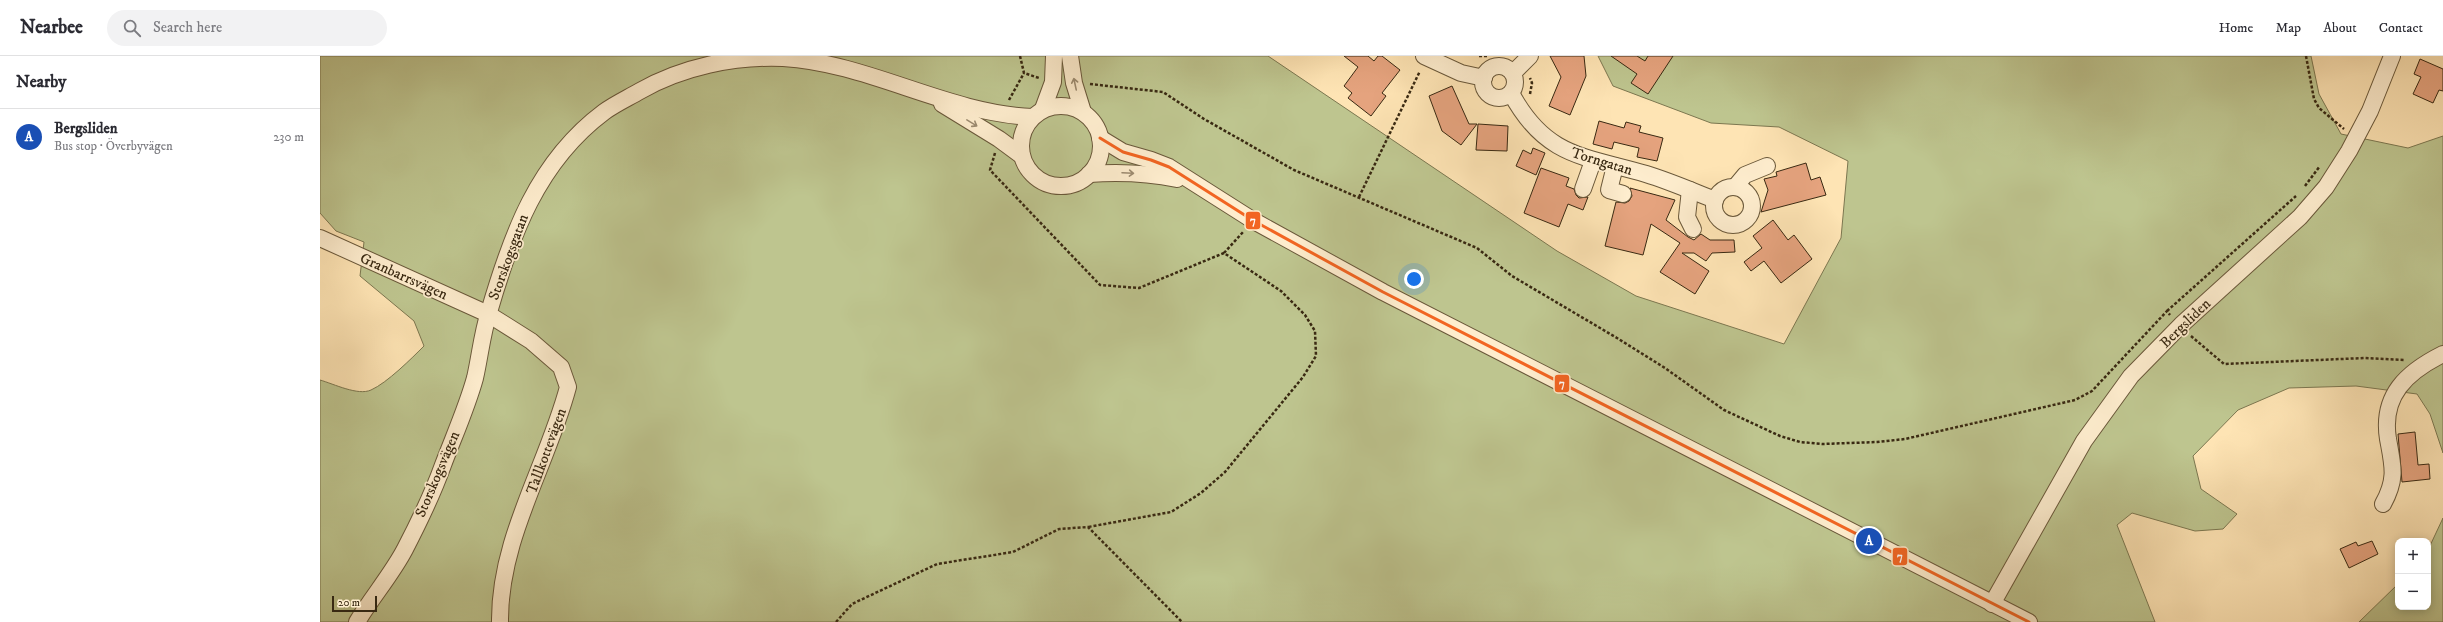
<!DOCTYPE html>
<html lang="en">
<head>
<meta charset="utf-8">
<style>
	:root { --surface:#fff; --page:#f2f2f3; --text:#2b2b33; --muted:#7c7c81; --line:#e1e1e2; --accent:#d93025 }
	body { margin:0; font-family:"IM FELL DW Pica",serif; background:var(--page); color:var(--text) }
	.controls { position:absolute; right:12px; bottom:12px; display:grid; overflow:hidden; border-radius:8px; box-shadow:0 2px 10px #0003 }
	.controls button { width:36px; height:36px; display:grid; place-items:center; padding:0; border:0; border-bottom:1px solid var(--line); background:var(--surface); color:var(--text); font:20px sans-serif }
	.scale { position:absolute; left:12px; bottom:10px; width:45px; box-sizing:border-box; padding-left:4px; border:2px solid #392912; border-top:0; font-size:11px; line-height:14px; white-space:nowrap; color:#392912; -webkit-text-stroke:3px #feedce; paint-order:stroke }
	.you { position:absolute; left:1094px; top:223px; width:14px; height:14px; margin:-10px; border:3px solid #fff; border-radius:50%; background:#1a73e8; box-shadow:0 0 0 6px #1a73e833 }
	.badge { display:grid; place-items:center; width:26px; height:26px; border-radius:50%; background:var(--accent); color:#fff; font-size:13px; font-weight:700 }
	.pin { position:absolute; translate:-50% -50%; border:2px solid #fff; box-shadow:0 1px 4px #0006 }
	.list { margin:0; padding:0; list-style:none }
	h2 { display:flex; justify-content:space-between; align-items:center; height:52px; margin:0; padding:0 16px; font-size:17px }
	h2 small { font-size:13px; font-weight:400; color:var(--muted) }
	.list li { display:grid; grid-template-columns:26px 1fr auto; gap:12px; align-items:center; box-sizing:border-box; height:56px; padding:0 16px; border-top:1px solid var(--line) }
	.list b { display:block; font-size:15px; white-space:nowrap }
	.list p { margin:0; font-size:13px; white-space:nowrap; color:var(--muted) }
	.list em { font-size:13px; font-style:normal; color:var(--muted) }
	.icon { flex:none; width:22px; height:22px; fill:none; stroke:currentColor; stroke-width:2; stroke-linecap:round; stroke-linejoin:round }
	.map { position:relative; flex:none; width:2123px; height:566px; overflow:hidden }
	header { display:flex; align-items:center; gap:24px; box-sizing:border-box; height:56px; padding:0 20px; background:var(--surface); border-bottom:1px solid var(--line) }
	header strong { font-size:19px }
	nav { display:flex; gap:22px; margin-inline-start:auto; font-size:14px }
	.search { width:280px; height:36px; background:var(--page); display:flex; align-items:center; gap:10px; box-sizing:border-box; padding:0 14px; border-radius:22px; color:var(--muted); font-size:15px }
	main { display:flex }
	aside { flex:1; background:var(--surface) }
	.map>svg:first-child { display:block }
	.green { fill:#bec58f; stroke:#7c7750 }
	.building { fill:#e5a37e; stroke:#392912 }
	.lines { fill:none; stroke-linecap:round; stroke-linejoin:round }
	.minor-casing { stroke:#6a583a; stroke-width:18 }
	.path { stroke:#392912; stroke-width:2.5; stroke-dasharray:3 2; stroke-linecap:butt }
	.minor { stroke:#feedce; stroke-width:16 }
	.bus-1-casing { stroke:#feedce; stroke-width:6 }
	.bus-1 { stroke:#f26522; stroke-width:3 }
	.oneway { stroke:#9c8b70 }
	.labels { text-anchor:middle; stroke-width:3.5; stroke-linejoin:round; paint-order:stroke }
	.street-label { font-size:15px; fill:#392912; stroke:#feedce }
	.line-badge { stroke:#feedce; stroke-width:1.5 }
	.badge-label { font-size:11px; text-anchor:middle; font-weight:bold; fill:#fff }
</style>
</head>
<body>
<header>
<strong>Nearbee</strong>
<div class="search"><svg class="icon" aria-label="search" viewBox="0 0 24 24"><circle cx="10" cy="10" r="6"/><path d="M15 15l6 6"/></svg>Search here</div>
<nav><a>Home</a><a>Map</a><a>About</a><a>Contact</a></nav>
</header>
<main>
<aside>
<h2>Nearby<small></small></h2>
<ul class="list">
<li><span class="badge" style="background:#1a4fb4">A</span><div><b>Bergsliden</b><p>Bus stop · Överbyvägen</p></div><em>230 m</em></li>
</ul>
</aside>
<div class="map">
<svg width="2123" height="566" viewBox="0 0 2123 566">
	<rect width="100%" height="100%" fill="#fee4b4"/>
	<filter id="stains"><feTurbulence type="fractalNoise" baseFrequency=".005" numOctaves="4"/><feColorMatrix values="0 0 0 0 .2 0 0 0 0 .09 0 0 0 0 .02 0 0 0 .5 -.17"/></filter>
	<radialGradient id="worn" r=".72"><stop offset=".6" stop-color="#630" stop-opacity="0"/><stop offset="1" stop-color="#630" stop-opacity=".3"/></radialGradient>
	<g class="green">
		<path d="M0,0h948l289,195 79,45 148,48 57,-106 7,-77 -69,-34 -68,-4 -98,-37 -15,-30h713l8,38 22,40 67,14 35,-12v317l-13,-39 -13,-20 -61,-8 -67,2 -51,22 -45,46 8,33 36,25 -14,15 -28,2 -63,-18 -15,12 38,97h-1835v-242c14,4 38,16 51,10 16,-7 41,-32 53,-44l-10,-25 -54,-45 4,-34 -28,-11 -16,-18z"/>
		<polygon points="2123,462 2123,566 2039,566 2078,528 2078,551 2108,551 2108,494"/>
	</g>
	<g class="building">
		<polygon points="1024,0 1048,0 1054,5 1058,0 1062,0 1080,14 1062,37 1066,40 1051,60 1028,42 1032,37 1024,30 1038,11"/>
		<polygon points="1230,0 1264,0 1266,20 1250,59 1229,50 1241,21"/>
		<polygon points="1291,0 1317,0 1325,5 1328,0 1353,0 1328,38 1311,27 1317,18"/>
		<polygon points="2100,3 2123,13 2123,35 2119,34 2113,47 2093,38 2101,21 2094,18"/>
		<polygon points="1132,30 1149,68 1157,68 1141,89 1122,75 1109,40"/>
		<polygon points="1279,65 1304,72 1306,66 1321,70 1319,76 1343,82 1337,105 1317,101 1319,92 1294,86 1292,93 1273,88"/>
		<polygon points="1158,68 1188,70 1187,95 1156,94"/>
		<polygon points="1213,92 1225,97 1216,119 1196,110 1203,94 1211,98"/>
		<polygon points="1486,107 1491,124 1500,121 1506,139 1441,156 1448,134 1444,123 1457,120 1456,116"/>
		<polygon points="1221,112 1249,122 1246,130 1254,133 1256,139 1259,142 1268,141 1263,154 1248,148 1239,171 1204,157"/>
		<polygon points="1310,132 1355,144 1346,164 1368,181 1374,184 1381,178 1390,184 1414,184 1415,196 1392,197 1386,205 1374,197 1362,197 1389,215 1375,238 1340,216 1360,187 1331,168 1323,199 1285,190 1296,146 1305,147 1309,145 1312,140"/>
		<polygon points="1453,164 1468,184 1474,179 1492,203 1461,227 1444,205 1431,215 1424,206 1442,192 1433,180"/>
		<polygon points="2095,376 2098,409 2109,408 2110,423 2082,426 2078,378"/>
		<polygon points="2052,485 2058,498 2029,512 2020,493 2036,486 2038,490"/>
	</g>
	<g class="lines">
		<defs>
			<g id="minor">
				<polyline points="750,0 754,27 763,56"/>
				<polyline points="1104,0 1141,17 1164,22"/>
				<circle cx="1179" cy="26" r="16"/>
				<polyline points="1193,17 1210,0"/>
				<path d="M1191,37c34,64 73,63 135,81 23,7 46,17 69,26"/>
				<polyline points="622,48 679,83 702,100"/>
				<circle cx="741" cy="90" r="40"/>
				<polyline points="723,53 733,26 734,0"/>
				<polyline points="780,82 803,96 831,104 849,111 934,165 1063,236 1709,566"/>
				<polyline points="1295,110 1289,134 1303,138"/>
				<path d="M769,118c30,-2 59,-1 88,5"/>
				<polyline points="1415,131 1425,119 1447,110"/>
				<circle cx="1413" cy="150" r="19"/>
				<polyline points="1263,133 1273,105"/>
				<polyline points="1370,134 1367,161 1373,173"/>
				<path d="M0,182l168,76 43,27 30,26 7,20c-21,79 -69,152 -68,235"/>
				<path d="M2063,448c14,-25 10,-38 5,-65 -7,-44 19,-67 55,-85"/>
				<polyline points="1672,548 1764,385 1811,320 1861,269 1980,161 2006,131 2029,95 2050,55 2072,0"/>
				<path d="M37,566c15,-25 35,-48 48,-73 14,-27 28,-56 38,-84 11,-29 24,-58 32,-87 5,-22 7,-44 14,-66 22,-76 48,-150 115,-200 11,-8 24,-14 36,-21 42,-24 94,-35 143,-33 86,5 163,55 249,59"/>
			</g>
		</defs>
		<use href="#minor" class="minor-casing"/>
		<g class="path">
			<polyline points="700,0 704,17 719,22"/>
			<polyline points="1159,0 1167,0"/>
			<polyline points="1986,0 1994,43 1999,52 2024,73"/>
			<polyline points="770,28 843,36 884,63 974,114 1157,192 1192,220 1297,282 1345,312 1404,354 1460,380 1480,386 1502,388 1557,386 1585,383 1755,344 1772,335 1847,255 1850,259"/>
			<polyline points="1210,38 1212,27 1210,22"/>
			<polyline points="689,44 704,17"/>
			<polyline points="675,97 670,114 780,229 819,232 904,197 961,235 985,259 995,275 996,300 983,321 905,416 881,437 851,456 768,471"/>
			<polyline points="1985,130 2000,110"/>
			<polyline points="1039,141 1100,15"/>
			<polyline points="904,197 924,175"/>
			<polyline points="1847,255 1976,140"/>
			<polyline points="1871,280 1904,308 2045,302 2085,304"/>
			<polyline points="516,566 532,548 617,508 693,496 739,473 768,471 862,566"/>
		</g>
		<use href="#minor" class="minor"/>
		<defs>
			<polyline id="bus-1" points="780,82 803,96 831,104 849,111 934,165 1063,236 1709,566"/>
		</defs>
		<use href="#bus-1" class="bus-1-casing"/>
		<use href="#bus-1" class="bus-1"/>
	</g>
	<defs><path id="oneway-shaft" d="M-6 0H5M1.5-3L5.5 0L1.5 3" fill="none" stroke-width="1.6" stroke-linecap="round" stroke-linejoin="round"/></defs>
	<g class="oneway">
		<use href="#oneway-shaft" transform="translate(755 28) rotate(-102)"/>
		<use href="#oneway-shaft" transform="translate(652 67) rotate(31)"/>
		<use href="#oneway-shaft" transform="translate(808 117) rotate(3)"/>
	</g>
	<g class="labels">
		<g class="street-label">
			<text transform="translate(1282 105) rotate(17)" y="5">Torngatan</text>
			<text transform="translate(188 201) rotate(-70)" y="5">Storskogsgatan</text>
			<text transform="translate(84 220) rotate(24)" y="5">Granbarrsvägen</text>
			<text transform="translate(1865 267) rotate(-44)" y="5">Bergsliden</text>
			<text transform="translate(226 395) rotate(-70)" y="5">Tallkottevägen</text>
			<text transform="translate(117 418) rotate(-67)" y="5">Storskogsvägen</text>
		</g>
	</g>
	<g class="line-badge">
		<rect x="925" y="155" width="16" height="19" rx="4" fill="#f26522"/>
		<rect x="1234" y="318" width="16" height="19" rx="4" fill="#f26522"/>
		<rect x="1572" y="491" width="16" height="19" rx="4" fill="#f26522"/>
	</g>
	<g class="badge-label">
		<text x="933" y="168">7</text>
		<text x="1242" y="331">7</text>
		<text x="1580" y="504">7</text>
	</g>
	<rect width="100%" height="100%" filter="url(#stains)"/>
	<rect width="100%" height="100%" fill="url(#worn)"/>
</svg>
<div class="controls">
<button>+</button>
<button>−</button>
</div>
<div class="scale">20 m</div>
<div class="you"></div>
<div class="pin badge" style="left:1549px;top:485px;background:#1a4fb4">A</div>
</div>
</main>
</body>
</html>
